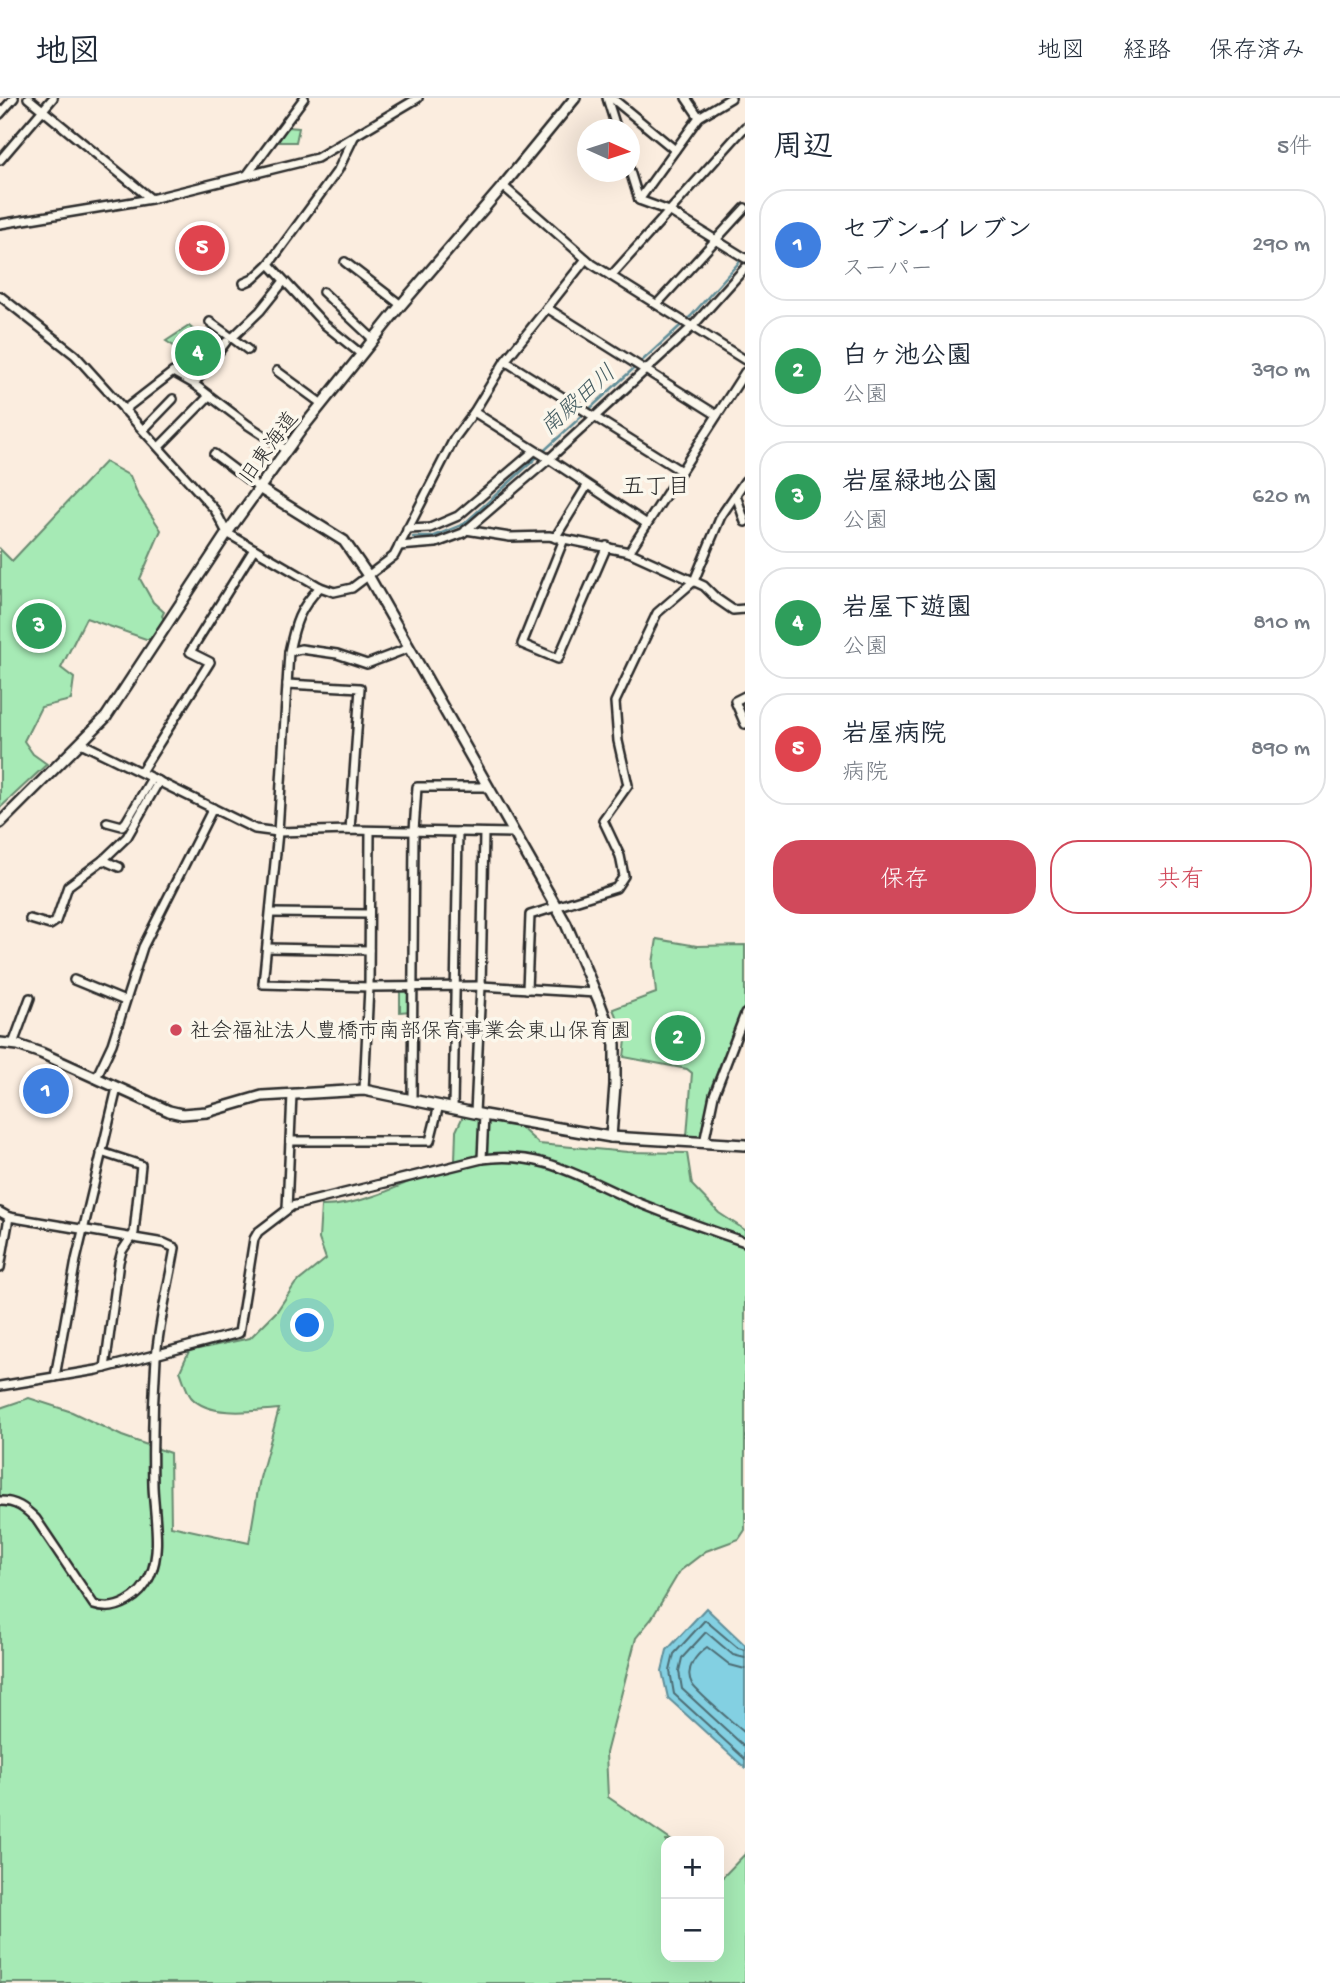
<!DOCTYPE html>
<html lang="ja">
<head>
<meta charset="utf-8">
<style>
	:root { --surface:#fff; --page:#f6f6f7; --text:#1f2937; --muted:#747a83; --line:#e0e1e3; --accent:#d1495b }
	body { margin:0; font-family:"Gochi Hand","Klee One",sans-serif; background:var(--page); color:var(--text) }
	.controls { position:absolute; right:21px; bottom:21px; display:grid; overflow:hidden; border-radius:14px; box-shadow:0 7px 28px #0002 }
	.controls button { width:63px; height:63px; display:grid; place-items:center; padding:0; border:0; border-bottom:2px solid var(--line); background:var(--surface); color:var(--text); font:35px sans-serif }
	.compass { position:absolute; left:577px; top:21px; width:63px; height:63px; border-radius:50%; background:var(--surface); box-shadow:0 7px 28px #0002; rotate:93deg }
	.you { position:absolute; left:308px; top:1228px; width:24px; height:24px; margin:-18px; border:5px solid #fff; border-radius:50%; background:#1a73e8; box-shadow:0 0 0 10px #1a73e833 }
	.badge { display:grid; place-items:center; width:46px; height:46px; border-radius:50%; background:var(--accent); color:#fff; font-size:23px; font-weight:700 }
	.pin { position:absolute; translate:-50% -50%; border:4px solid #fff; box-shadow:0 2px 7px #0006 }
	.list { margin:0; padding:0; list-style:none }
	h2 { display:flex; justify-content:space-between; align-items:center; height:91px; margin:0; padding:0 28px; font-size:30px }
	h2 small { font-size:23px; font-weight:400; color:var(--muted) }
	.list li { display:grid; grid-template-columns:46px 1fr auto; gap:21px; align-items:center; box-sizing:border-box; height:112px; margin:0 14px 14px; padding:0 14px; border:2px solid var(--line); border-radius:28px }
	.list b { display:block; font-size:26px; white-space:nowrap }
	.list p { margin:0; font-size:23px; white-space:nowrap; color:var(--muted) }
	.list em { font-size:23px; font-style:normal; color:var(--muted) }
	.actions { display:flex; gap:14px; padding:21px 28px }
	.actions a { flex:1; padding:16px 0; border:2px solid var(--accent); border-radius:28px; text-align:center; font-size:24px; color:var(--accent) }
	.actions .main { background:var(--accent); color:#fff }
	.map { position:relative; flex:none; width:745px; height:1885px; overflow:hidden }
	header { display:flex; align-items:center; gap:42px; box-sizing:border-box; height:98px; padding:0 35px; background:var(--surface); border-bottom:2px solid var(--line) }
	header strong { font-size:33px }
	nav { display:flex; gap:38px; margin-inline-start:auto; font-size:24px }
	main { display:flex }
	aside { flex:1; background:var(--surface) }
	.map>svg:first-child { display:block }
	.green { fill:#a6eab5; stroke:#688a70; stroke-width:2 }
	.water { fill:#83d0e2; stroke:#608e99; stroke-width:2 }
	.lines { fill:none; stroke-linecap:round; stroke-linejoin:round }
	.shore { stroke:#4e6d74; stroke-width:2 }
	.stream { stroke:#608e99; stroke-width:2.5 }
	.minor-casing { stroke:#2b2b2b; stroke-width:12 }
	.tertiary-casing { stroke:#2b2b2b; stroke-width:14 }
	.minor { stroke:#fbf7ec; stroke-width:7 }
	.tertiary { stroke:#fbf7ec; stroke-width:9 }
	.poi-dot { fill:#d1495b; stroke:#fbf7ec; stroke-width:2.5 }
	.labels { text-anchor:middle; stroke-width:7; stroke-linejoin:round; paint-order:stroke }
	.street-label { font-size:21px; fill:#2b2b2b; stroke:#fbf7ec }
	.poi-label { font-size:21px; fill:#2b2b2b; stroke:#fbf7ec; text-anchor:start }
	.water-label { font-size:23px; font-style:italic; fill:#455d62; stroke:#fbf7ec }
	.neighbourhood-label { font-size:23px; fill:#2b2b2b; stroke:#fbf7ec }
</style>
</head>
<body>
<header>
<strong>地図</strong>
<nav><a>地図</a><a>経路</a><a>保存済み</a></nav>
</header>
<main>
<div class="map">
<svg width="745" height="1885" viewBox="0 0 745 1885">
	<rect width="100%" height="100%" fill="#fbeddf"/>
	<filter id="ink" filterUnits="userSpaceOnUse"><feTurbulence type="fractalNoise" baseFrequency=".0143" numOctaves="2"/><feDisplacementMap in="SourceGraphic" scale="14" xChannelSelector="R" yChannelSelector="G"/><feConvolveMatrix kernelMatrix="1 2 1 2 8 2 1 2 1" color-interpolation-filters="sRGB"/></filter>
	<g filter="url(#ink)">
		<g class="green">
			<polygon points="287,29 299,30 296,44 278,44"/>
			<polygon points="189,228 202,239 212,228 226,237 203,267 166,243"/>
			<polygon points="105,364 130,378 138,397 161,432 140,481 153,504 164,514 162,518 164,521 151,541 146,541 86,520 61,570 74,580 71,602 41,609 24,643 33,656 47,666 0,710 0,451 12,463"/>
			<polygon points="657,841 697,848 745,847 745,907 712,987 700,1040 687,1038 692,975 687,971 624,959 626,942 613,911 656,895 653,865"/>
			<polygon points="400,890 411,890 411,913 400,914"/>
			<path d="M463,1018l54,8 22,20 89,8 59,1 5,32 27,28 26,17v300l-6,9 -33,12 -26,20 -28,47 -16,20 -30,115 2,44 64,44h-6v116h53v-83l4,3 22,-23v129h-745v-575l29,-10 43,14 50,24 48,17 1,73 78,17 11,-65 19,-69c-24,2 -70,9 -88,-12 -5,-7 -8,-19 -11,-26l9,-20 61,-13 27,-27 18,-27 31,-25 -7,-20 2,-33c44,1 94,-28 134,-45l1,-30z"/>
		</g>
		<polygon class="water" points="706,1510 745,1547 745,1670 668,1600 662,1573 667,1552"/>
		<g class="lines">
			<g class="shore">
				<polyline points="745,1552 738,1550 705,1522 674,1556 670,1573 674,1596 745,1661"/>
				<polyline points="745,1560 733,1557 706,1534 682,1560 679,1573 682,1591 745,1649"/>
				<path d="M745,1571l-15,-4 -23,-18c-11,8 -23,22 -15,37 5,9 43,40 53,49"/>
			</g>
			<polyline class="stream" points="413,439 432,439 464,426 691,218 742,161"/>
			<defs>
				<g id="minor">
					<polyline points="28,0 151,101"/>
					<polyline points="607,0 617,32"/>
					<polyline points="612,0 675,52"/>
					<polyline points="686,0 699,19 731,0"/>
					<polyline points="0,16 14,0"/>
					<polyline points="354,39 338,72 269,166 324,226 361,256"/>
					<polyline points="0,62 53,0"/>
					<polyline points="629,70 639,102 669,113 745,160"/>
					<polyline points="247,77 304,0"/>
					<polyline points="503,88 592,166 745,262"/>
					<polyline points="639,102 699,19"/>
					<polyline points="0,126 151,101 317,60 418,0"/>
					<polyline points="345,164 401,207"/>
					<polyline points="611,178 745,29"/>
					<polyline points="244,185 253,181 269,166"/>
					<polyline points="323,194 373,241"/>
					<polyline points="0,198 75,257 215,412 227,435 320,489 334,494 352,490 394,458 454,341 474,314 505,263 586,161"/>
					<polyline points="657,206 745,110"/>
					<polyline points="547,210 717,317"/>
					<polyline points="210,224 232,240"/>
					<polyline points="226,244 194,286 248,327 286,352"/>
					<polyline points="248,252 232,240 260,213 284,183"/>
					<polyline points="505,263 681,373"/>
					<polyline points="277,273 322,306"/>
					<polyline points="124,312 173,274 194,286"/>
					<polyline points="474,314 549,361 647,426"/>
					<polyline points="143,332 173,301"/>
					<polyline points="159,349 209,298"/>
					<polyline points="214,356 259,390"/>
					<polyline points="736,397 745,424"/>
					<polyline points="407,431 430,430 458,418 534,353"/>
					<polyline points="466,432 510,439 549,438 629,454 704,488 717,501 733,512 745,511"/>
					<polyline points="555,440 587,388"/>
					<polyline points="564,441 522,546 558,561 607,448"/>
					<polyline points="399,448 436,445 463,435 549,361 691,230 745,170"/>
					<polyline points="629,454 745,274"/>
					<polyline points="409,550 367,566 337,556 301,551 289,554 278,734 263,886 369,889 481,888 596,895"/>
					<path d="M289,554c6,-29 10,-43 31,-65"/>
					<polyline points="287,586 360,590 350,732"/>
					<polyline points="745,598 735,603 745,626"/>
					<polyline points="81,645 255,731 278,734 350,732 514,735"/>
					<polyline points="141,674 210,564 190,554 254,451"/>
					<polyline points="107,724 122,728 126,724 152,680"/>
					<polyline points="103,762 119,769"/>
					<polyline points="271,815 369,816"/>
					<polyline points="30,821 50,827 56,823 68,788 103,762 127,739 159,683"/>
					<polyline points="267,850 369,852"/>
					<polyline points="74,882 125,903"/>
					<polyline points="527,891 530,817 616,790 624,778 620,758 603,722 628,687 618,643 615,604 657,515 694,483 721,418 745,383"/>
					<polyline points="13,946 30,900"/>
					<polyline points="96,980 112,946 143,849 213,710"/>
					<polyline points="364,992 369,889 370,733"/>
					<polyline points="412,1001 414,733 417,689 488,689"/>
					<polyline points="453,1010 458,734"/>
					<polyline points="475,1015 481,888 484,735"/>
					<polyline points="290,1043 430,1043 439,1007"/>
					<polyline points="704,1045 714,997 745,916"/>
					<polyline points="101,1054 141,1067 134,1135 122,1153 119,1164 105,1270"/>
					<polyline points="482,1061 484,1017"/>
					<polyline points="287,1111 292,996"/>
					<path d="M0,1114l9,5 155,26 11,5c-6,36 -16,73 -19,110 -3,43 -4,86 -3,128 1,28 9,65 -3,90 -9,21 -33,37 -56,29l-58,-86c-11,-11 -20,-18 -36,-18"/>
					<polyline points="0,1170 9,1119"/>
					<polyline points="55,1279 76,1162 117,990"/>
					<path d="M0,1288l97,-16 142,-37 15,-94 4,-7 34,-26 190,-47c62,-9 102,21 157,44 35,14 70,27 106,39"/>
				</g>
				<g id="tertiary">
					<polyline points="259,390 344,443 369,479 566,826 599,903 615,946 615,987 611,1039"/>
					<polyline points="0,725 106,619 227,435 301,332 401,207 503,88 575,0"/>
					<polyline points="0,945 18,947 41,955 169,1013 182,1016 207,1014 262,998 364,992 484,1017 611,1039 745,1047"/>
				</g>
			</defs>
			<use href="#minor" class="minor-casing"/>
			<use href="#tertiary" class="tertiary-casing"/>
			<use href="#minor" class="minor"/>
			<use href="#tertiary" class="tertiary"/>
		</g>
	</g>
	<circle class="poi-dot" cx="176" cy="932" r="7"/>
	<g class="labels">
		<g class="street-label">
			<text transform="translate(268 349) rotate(-54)" y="7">旧東海道</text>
		</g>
		<g class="poi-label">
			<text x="190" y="939">社会福祉法人豊橋市南部保育事業会東山保育園</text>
		</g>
		<g class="water-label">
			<text transform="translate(577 301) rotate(-42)" y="8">南殿田川</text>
		</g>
		<g class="neighbourhood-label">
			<text x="656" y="395">五丁目</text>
		</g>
	</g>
</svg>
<div class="controls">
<button>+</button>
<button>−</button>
</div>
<svg class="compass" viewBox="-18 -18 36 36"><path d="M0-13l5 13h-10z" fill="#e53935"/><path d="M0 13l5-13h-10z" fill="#747a83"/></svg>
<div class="you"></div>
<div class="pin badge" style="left:46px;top:993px;background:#3f7fe0">1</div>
<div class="pin badge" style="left:678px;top:940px;background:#2e9e5b">2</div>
<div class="pin badge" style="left:39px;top:528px;background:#2e9e5b">3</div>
<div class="pin badge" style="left:198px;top:255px;background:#2e9e5b">4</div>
<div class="pin badge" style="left:202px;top:150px;background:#e0444e">5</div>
</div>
<aside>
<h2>周辺<small>5件</small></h2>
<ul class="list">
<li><span class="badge" style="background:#3f7fe0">1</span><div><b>セブン-イレブン</b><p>スーパー</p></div><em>290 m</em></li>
<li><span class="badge" style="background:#2e9e5b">2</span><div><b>白ヶ池公園</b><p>公園</p></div><em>390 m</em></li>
<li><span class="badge" style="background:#2e9e5b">3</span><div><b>岩屋緑地公園</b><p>公園</p></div><em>620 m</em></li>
<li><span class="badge" style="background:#2e9e5b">4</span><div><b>岩屋下遊園</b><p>公園</p></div><em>810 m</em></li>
<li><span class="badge" style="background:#e0444e">5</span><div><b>岩屋病院</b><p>病院</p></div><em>890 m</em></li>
</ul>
<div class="actions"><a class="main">保存</a><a>共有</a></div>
</aside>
</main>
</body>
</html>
